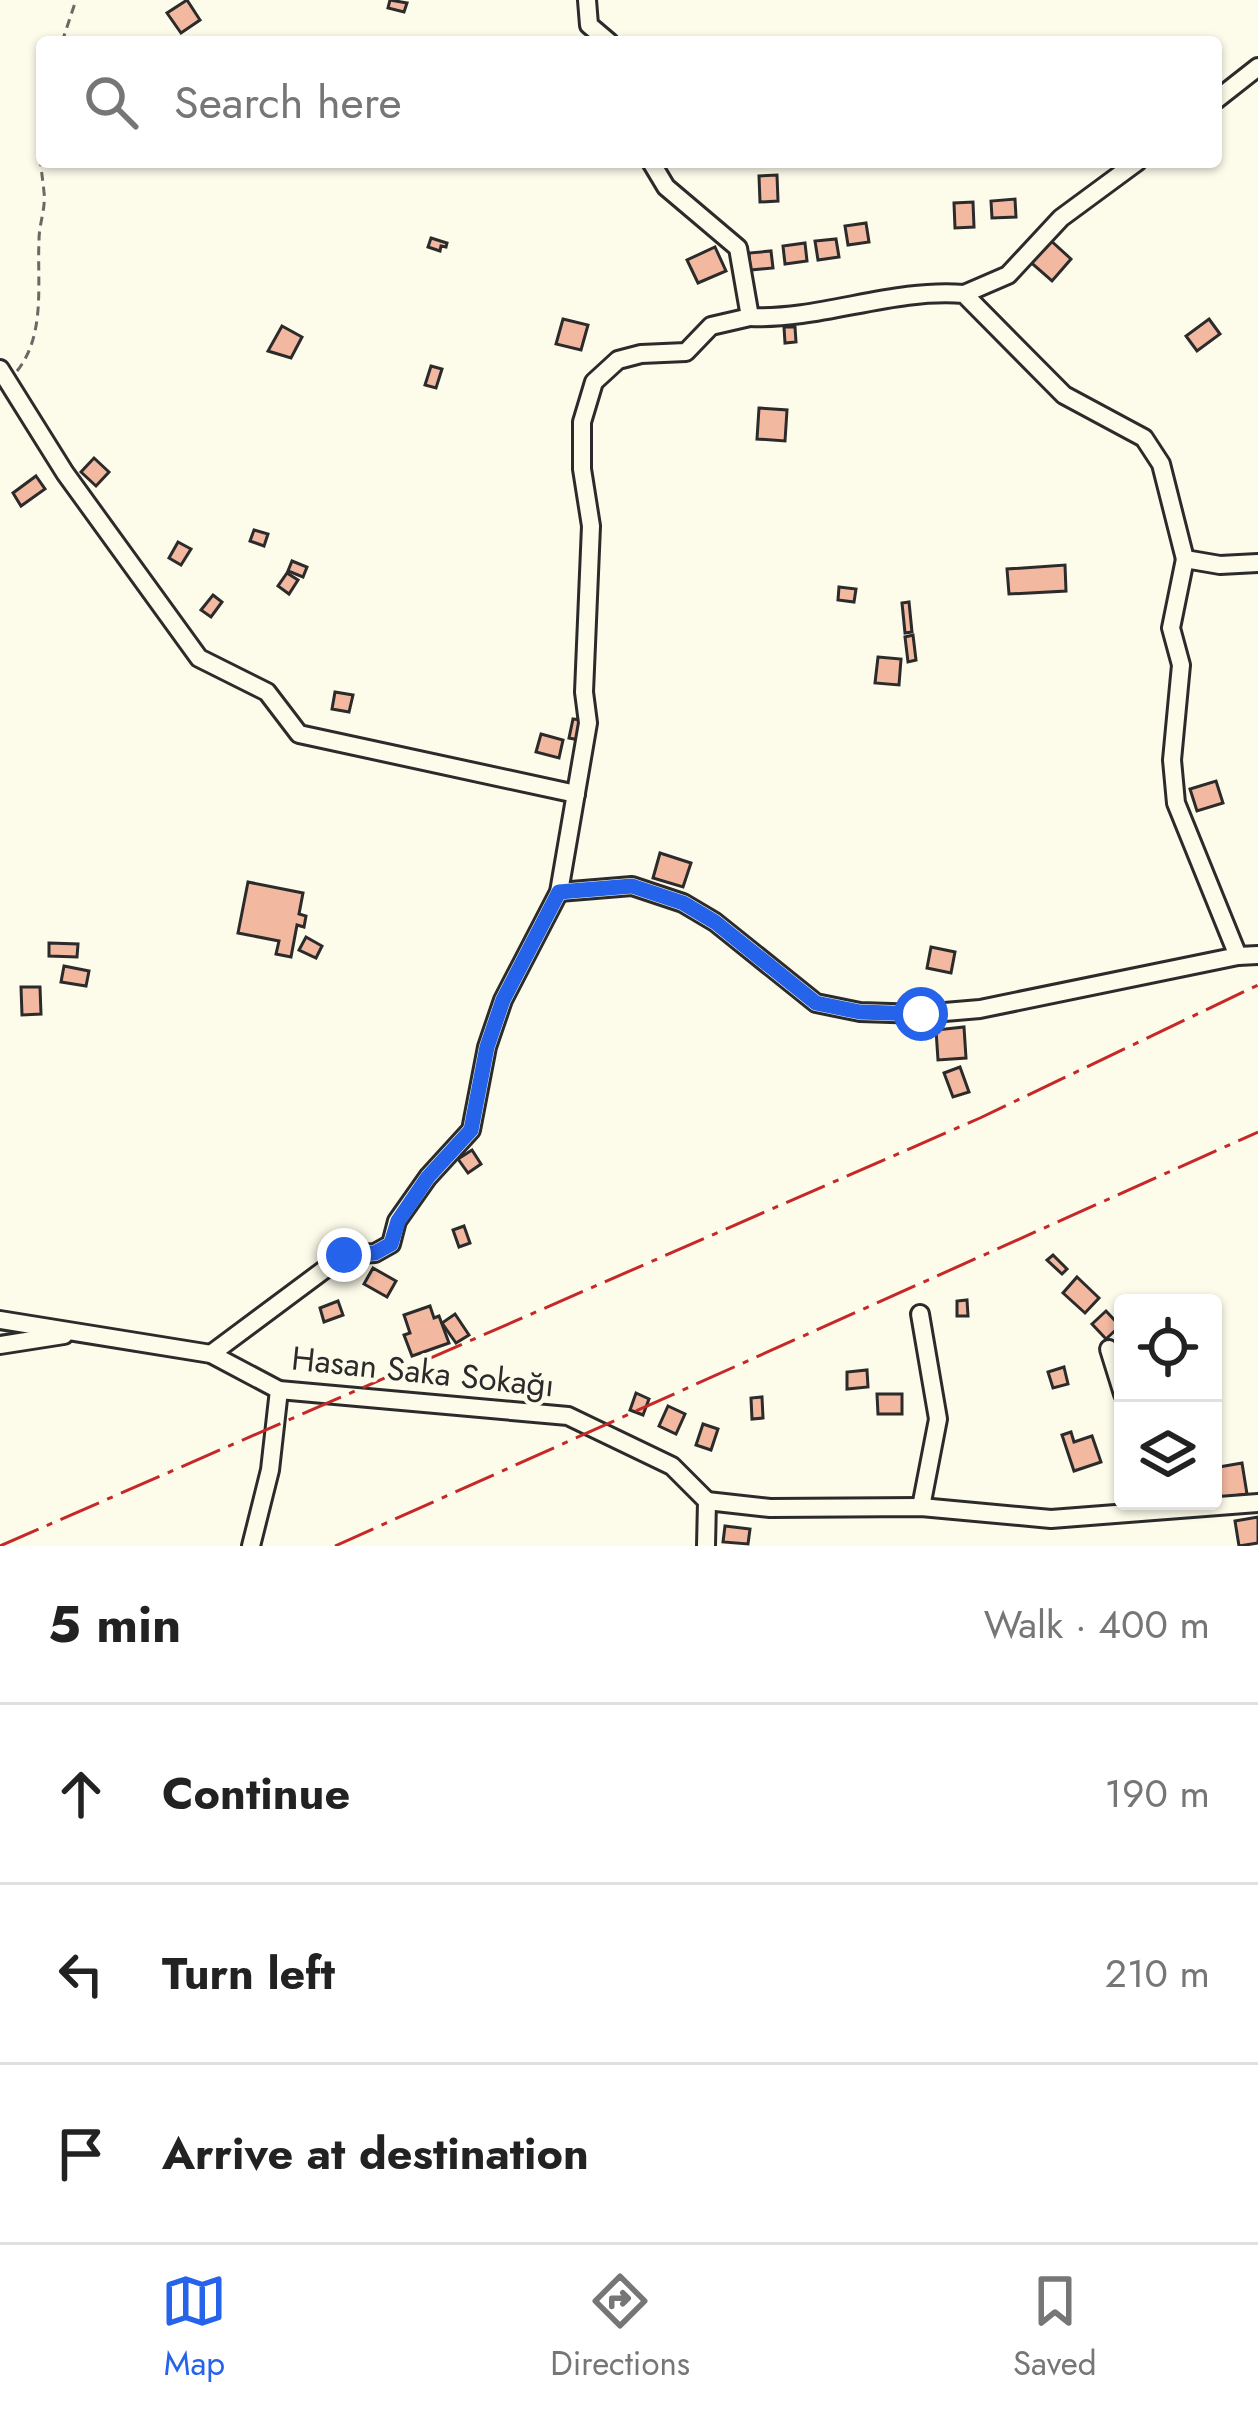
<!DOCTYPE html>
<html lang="en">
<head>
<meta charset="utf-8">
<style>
	:root { --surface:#fff; --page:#f2f2f2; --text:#222; --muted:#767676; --line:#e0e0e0; --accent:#2563eb }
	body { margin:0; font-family:Jost,sans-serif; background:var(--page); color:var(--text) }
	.controls { position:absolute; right:36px; bottom:36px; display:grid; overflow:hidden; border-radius:12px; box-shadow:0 3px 9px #0004 }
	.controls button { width:108px; height:108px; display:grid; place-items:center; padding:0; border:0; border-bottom:3px solid var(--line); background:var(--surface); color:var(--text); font:60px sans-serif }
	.stop { position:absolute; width:36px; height:36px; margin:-27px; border:9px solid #2563eb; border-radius:50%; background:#fff }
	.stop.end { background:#2563eb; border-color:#fff; box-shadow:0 3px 12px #0008 }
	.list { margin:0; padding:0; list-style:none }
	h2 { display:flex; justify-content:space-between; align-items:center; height:156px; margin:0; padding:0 48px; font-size:51px }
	h2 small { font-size:39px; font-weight:400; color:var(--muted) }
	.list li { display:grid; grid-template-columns:78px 1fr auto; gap:36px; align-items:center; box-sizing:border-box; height:180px; padding:0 48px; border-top:3px solid var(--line) }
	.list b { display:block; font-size:45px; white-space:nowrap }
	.list em { font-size:39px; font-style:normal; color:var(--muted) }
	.icon { flex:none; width:66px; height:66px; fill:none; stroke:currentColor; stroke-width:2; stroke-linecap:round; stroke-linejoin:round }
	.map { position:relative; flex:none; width:1258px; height:1546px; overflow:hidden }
	.search { position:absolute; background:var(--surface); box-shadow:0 3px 9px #0004; left:36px; right:36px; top:36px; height:132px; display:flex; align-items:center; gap:30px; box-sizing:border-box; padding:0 42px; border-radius:12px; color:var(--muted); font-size:45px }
	.sheet { height:696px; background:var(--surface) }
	nav { display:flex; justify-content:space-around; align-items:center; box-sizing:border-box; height:168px; border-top:3px solid var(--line); background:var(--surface); font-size:33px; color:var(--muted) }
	nav a { display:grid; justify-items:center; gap:6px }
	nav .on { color:var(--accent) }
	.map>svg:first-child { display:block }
	.building { fill:#f2b8a0; stroke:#2b2b2b; stroke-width:3 }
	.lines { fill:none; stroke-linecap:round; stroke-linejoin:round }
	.minor-casing { stroke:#2b2b2b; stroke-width:22 }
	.path { stroke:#6a6964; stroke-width:3; stroke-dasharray:9 6; stroke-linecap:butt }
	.minor { stroke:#fdfbea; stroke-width:16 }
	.power { stroke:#c62828; stroke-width:3; stroke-dasharray:42 9 6 9; stroke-linecap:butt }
	.route { stroke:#2563eb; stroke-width:15 }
	.labels { text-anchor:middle; stroke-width:9; stroke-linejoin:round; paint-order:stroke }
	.street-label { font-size:33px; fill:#2b2b2b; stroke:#fdfbea }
</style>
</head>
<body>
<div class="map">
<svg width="1258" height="1546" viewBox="0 0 1258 1546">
	<rect width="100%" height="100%" fill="#fdfbea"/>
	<g class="building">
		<polygon points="187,0 200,20 181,33 167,13"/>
		<polygon points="390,0 407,3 404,12 388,8"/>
		<polygon points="777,175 778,201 760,202 759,176"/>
		<polygon points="1015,199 1016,217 992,218 991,201"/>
		<polygon points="973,202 974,227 955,228 954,203"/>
		<polygon points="866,223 869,242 848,245 845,226"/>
		<polygon points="431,238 447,243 446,247 441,246 440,251 428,247"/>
		<polygon points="1048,238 1071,259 1052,281 1028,260"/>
		<polygon points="836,239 839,257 818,260 815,241"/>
		<polygon points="805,243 807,261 785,264 783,246"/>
		<polygon points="715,247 726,271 698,283 687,260"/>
		<polygon points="771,251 773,268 750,270 749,253"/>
		<polygon points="563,319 588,325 581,350 556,344"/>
		<polygon points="1209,319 1220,334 1197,351 1186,336"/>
		<polygon points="282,326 302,337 291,358 268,351"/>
		<polygon points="784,327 795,327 796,342 785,343"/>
		<polygon points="431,366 442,369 436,388 425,385"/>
		<polygon points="759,408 787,410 785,441 757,439"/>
		<polygon points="94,458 109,472 96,486 81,472"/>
		<polygon points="36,476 45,489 21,506 13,493"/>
		<polygon points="254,530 268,534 264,546 250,541"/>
		<polygon points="178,542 191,549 181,565 169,558"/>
		<polygon points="292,561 307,567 303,577 288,571"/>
		<polygon points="1065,565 1066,591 1009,594 1007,569"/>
		<polygon points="287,573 298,580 289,594 278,586"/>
		<polygon points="839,587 856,589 854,602 838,600"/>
		<polygon points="213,595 222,602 211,617 201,610"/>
		<polygon points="909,602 912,632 905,633 902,603"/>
		<polygon points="913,635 916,660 908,662 905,637"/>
		<polygon points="878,657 901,659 899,685 875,683"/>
		<polygon points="335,692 353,695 349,712 332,709"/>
		<polygon points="573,719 583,720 579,740 569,738"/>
		<polygon points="541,734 563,740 559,758 536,752"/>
		<polygon points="1216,781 1223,803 1197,811 1190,789"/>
		<polygon points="660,853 691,863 683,887 653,878"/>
		<polygon points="248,882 303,893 299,914 306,916 304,927 297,925 291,957 276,954 279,941 238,933"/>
		<polygon points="306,937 322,946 316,958 299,950"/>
		<polygon points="49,943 78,944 77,957 49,956"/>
		<polygon points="931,947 955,952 951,973 927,968"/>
		<polygon points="64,966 89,971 86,986 61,982"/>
		<polygon points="21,987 40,987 41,1014 22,1015"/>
		<polygon points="964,1027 966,1058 938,1060 936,1030"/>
		<polygon points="960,1067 969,1092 953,1097 944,1073"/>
		<polygon points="472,1150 481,1164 468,1173 458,1159"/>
		<polygon points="464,1226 470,1243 459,1247 453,1230"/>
		<polygon points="1053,1255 1067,1269 1062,1274 1047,1260"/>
		<polygon points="373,1268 396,1281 387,1297 364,1284"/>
		<polygon points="1077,1277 1099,1298 1085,1313 1063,1293"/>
		<polygon points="967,1300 968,1316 957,1316 957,1301"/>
		<polygon points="338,1301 343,1315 324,1322 320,1308"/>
		<polygon points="430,1306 434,1318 439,1316 449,1343 412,1356 404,1335 410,1333 404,1315"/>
		<polygon points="1106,1311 1120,1326 1106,1339 1092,1324"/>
		<polygon points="455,1314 469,1335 456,1343 442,1323"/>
		<polygon points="1064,1367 1068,1384 1053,1388 1048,1372"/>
		<polygon points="867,1370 868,1387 847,1389 847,1372"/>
		<polygon points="636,1393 649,1399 643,1415 630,1410"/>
		<polygon points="877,1394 902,1394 902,1414 878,1414"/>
		<polygon points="762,1397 763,1418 752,1419 751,1398"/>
		<polygon points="668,1406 685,1414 676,1434 659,1426"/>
		<polygon points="703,1424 718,1429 711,1450 696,1445"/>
		<polygon points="1071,1432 1074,1442 1092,1436 1101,1462 1074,1471 1062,1435"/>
		<polygon points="1242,1463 1247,1494 1213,1499 1213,1468"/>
		<polygon points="1258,1517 1258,1543 1239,1546 1235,1521"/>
		<polygon points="725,1526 750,1529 748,1544 723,1542"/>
	</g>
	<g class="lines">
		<defs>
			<g id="minor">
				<polyline points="587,0 589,25 609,42"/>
				<polyline points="1216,100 1258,67"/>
				<path d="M651,162l15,25 72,61 12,69c72,3 142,-29 214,-23l100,101 80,43 17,26 24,95 35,6 38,-2"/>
				<polyline points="964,294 1008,275 1061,218 1137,162"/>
				<polyline points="0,369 65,473 199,658 267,692 299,734 576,794"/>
				<polyline points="559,892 632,886 683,903 715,922 816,1003 860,1012 921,1014 980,1009 1238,956 1176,803 1172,760 1181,665 1171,628 1185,559"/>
				<polyline points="1238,956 1258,955"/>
				<polyline points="920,1314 938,1419 921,1507"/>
				<polyline points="0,1320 211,1354 279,1390 568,1416 672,1466 707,1501 706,1546"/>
				<polyline points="0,1345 64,1335"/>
				<polyline points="1109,1349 1123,1394"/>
				<polyline points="211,1354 344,1255 375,1253 391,1244 397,1221 428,1177 471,1130 487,1047 503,1000 559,892 588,723 584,692 591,526 582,469 582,422 594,382 618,360 641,354 686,352 711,326 750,317"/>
				<polyline points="707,1501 770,1508 921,1507 1051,1519 1258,1503"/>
				<polyline points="251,1546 270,1470 279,1390"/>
			</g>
		</defs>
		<use href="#minor" class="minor-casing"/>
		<g class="path">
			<polyline points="62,42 76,0"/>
			<path d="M17,371c29,-36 20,-88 22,-131 0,-16 7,-32 5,-48 -2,-21 -6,-35 -2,-57"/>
		</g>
		<use href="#minor" class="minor"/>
		<g class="power">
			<polyline points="0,1546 980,1118 1258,985"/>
			<polyline points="335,1546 1258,1132"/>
		</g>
	</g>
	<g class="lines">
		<polyline class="route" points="344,1255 375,1253 391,1244 398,1221 428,1177 471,1130 487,1047 503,1000 559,892 632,886 683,903 715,922 816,1003 860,1012 921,1014"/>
	</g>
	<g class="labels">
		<g class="street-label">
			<text transform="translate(423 1371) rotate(6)" y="12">Hasan Saka Sokağı</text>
		</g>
	</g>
</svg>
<div class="controls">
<button><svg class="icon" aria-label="locate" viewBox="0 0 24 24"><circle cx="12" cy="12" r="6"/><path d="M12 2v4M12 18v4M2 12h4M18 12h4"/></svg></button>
<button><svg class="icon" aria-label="layers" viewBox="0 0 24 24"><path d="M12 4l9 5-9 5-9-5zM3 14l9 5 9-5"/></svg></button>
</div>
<div class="stop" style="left:921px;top:1014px"></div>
<div class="stop end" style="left:344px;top:1255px"></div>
<div class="search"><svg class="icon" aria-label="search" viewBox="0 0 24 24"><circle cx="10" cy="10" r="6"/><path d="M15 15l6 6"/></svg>Search here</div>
</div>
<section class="sheet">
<h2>5 min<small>Walk · 400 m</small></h2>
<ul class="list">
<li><svg class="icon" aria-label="ahead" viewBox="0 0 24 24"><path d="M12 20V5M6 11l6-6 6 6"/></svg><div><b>Continue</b></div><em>190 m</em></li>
<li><svg class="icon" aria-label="left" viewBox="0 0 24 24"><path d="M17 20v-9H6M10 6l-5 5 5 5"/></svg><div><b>Turn left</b></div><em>210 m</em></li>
<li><svg class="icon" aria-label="arrive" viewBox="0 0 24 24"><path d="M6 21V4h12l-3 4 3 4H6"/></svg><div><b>Arrive at destination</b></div></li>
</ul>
</section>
<nav>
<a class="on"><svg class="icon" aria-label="map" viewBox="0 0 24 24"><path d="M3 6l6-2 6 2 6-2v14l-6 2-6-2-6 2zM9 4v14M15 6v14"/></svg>Map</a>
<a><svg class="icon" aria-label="directions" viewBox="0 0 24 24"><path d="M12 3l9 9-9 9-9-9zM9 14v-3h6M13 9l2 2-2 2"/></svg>Directions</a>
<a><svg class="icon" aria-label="saved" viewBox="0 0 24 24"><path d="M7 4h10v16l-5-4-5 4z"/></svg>Saved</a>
</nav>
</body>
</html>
